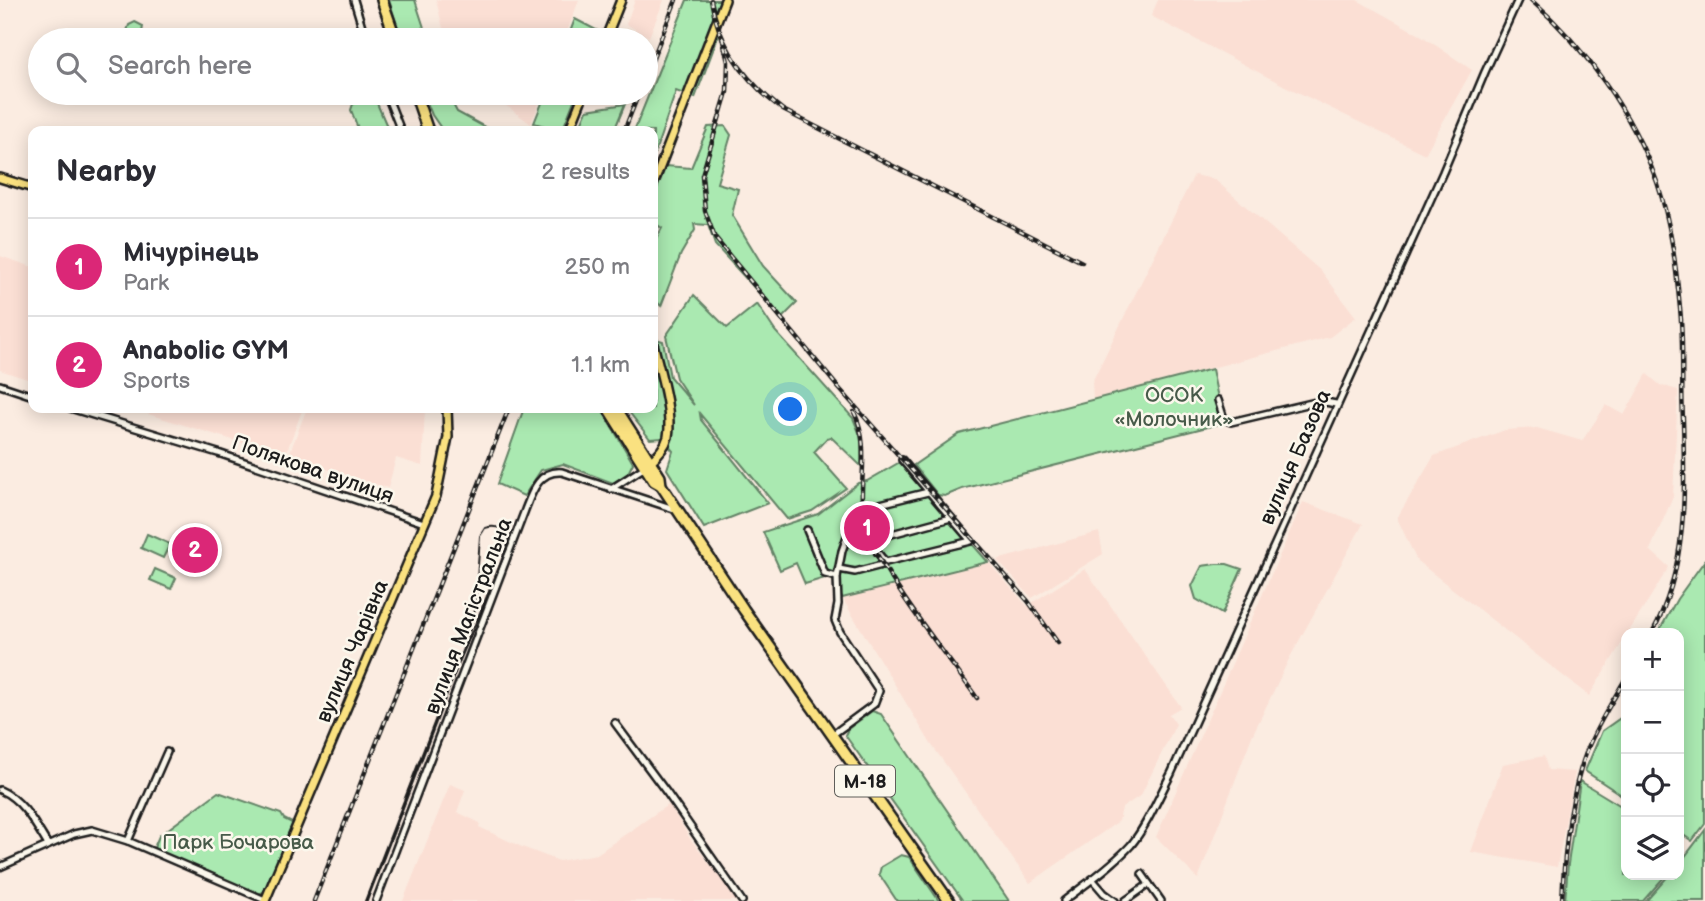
<!DOCTYPE html>
<html lang="en">
<head>
<meta charset="utf-8">
<style>
	:root { --surface:#fff; --page:#f2f2f3; --text:#2b2b33; --muted:#7c7c81; --line:#e1e1e2; --accent:#db2777 }
	body { margin:0; font-family:"Balsamiq Sans",sans-serif; background:var(--page); color:var(--text) }
	.controls { position:absolute; right:21px; bottom:21px; display:grid; overflow:hidden; border-radius:14px; box-shadow:0 4px 18px #0003 }
	.controls button { width:63px; height:63px; display:grid; place-items:center; padding:0; border:0; border-bottom:2px solid var(--line); background:var(--surface); color:var(--text); font:35px sans-serif }
	.you { position:absolute; left:791px; top:410px; width:24px; height:24px; margin:-18px; border:5px solid #fff; border-radius:50%; background:#1a73e8; box-shadow:0 0 0 10px #1a73e833 }
	.badge { display:grid; place-items:center; width:46px; height:46px; border-radius:50%; background:var(--accent); color:#fff; font-size:23px; font-weight:700 }
	.pin { position:absolute; translate:-50% -50%; border:4px solid #fff; box-shadow:0 2px 7px #0006 }
	.list { margin:0; padding:0; list-style:none }
	h2 { display:flex; justify-content:space-between; align-items:center; height:91px; margin:0; padding:0 28px; font-size:30px }
	h2 small { font-size:23px; font-weight:400; color:var(--muted) }
	.list li { display:grid; grid-template-columns:46px 1fr auto; gap:21px; align-items:center; box-sizing:border-box; height:98px; padding:0 28px; border-top:2px solid var(--line) }
	.list b { display:block; font-size:26px; white-space:nowrap }
	.list p { margin:0; font-size:23px; white-space:nowrap; color:var(--muted) }
	.list em { font-size:23px; font-style:normal; color:var(--muted) }
	.icon { flex:none; width:38px; height:38px; fill:none; stroke:currentColor; stroke-width:2; stroke-linecap:round; stroke-linejoin:round }
	.map { position:relative; flex:none; width:1705px; height:901px; overflow:hidden }
	.search { position:absolute; background:var(--surface); box-shadow:0 4px 18px #0003; left:28px; top:28px; width:630px; height:77px; display:flex; align-items:center; gap:18px; box-sizing:border-box; padding:0 24px; border-radius:38px; color:var(--muted); font-size:26px }
	.panel { position:absolute; background:var(--surface); box-shadow:0 4px 18px #0003; left:28px; top:126px; width:630px; height:287px; border-radius:14px }
	.map>svg:first-child { display:block }
	.built { fill:#fbdfd4 }
	.green { fill:#aae9b1; stroke:#638266; stroke-width:2 }
	.lines { fill:none; stroke-linecap:round; stroke-linejoin:round }
	.minor-casing { stroke:#1c1c1c; stroke-width:10 }
	.major-casing { stroke:#1c1c1c; stroke-width:12 }
	.highway-casing { stroke:#1c1c1c; stroke-width:14 }
	.minor { stroke:#fbf7ec; stroke-width:5 }
	.major { stroke:#fae180; stroke-width:7 }
	.highway { stroke:#fae180; stroke-width:9 }
	.tram { stroke:#1c1c1c; stroke-width:2 }
	.rail-casing { stroke:#1c1c1c; stroke-width:4.5 }
	.rail { stroke:#fbf7ec; stroke-width:2; stroke-dasharray:5; stroke-linecap:butt }
	.labels { text-anchor:middle; stroke-width:5; stroke-linejoin:round; paint-order:stroke }
	.shield { fill:#fbf7ec; stroke:#5f5e5a; stroke-width:2 }
	.shield-label { font-size:19px; font-weight:bold; fill:#1c1c1c }
	.park-label { font-size:21px; fill:#475a49; stroke:#fbf7ec }
	.street-label { font-size:21px; fill:#1c1c1c; stroke:#fbf7ec }
</style>
</head>
<body>
<div class="map">
<svg width="1705" height="901" viewBox="0 0 1705 901">
	<rect width="100%" height="100%" fill="#fbece1"/>
	<filter id="ink" filterUnits="userSpaceOnUse"><feTurbulence type="fractalNoise" baseFrequency=".0143" numOctaves="2"/><feDisplacementMap in="SourceGraphic" scale="14" xChannelSelector="R" yChannelSelector="G"/><feConvolveMatrix kernelMatrix="1 2 1 2 8 2 1 2 1" color-interpolation-filters="sRGB"/></filter>
	<g filter="url(#ink)">
		<g class="built">
			<polygon points="436,0 579,0 564,40 446,40"/>
			<polygon points="635,0 664,0 649,37 626,24"/>
			<polygon points="1158,0 1357,0 1422,36 1472,70 1425,154 1285,86 1151,16"/>
			<polygon points="489,93 543,93 531,124"/>
			<polygon points="1194,175 1214,179 1322,272 1356,317 1330,337 1093,399 1092,382"/>
			<polygon points="0,256 33,267 33,381 0,370"/>
			<polygon points="1647,374 1660,385 1678,390 1673,497 1650,550 1669,567 1589,696 1417,561 1397,518 1434,456 1505,430 1537,428 1582,441 1606,405 1624,415"/>
			<polygon points="147,408 303,408 285,456 148,414"/>
			<polygon points="307,408 425,408 422,466 396,458 388,488 288,457"/>
			<polygon points="1303,502 1363,524 1289,659 1252,736 1198,879 1156,837"/>
			<polygon points="1099,532 1103,554 1032,598 997,560"/>
			<polygon points="988,562 1027,606 1085,569 1181,707 1169,714 1176,724 1141,795 1122,808 1119,821 1030,883 931,744 842,598"/>
			<polygon points="1544,756 1548,770 1575,772 1557,867 1471,852 1503,764"/>
			<polygon points="450,784 465,790 457,812 480,823 479,827 522,847 559,861 597,854 669,804 691,840 739,901 403,901"/>
		</g>
		<g class="green">
			<polygon points="389,0 415,0 428,40 402,40"/>
			<polygon points="687,0 725,0 713,29 719,34 695,98 676,91 653,158 653,131 634,131"/>
			<polygon points="575,19 600,32 597,40 567,40"/>
			<polygon points="135,22 143,26 141,40 124,40 129,25"/>
			<polygon points="423,93 447,93 457,112 492,131 443,131 432,115"/>
			<polygon points="546,93 577,93 562,131 534,123"/>
			<polygon points="369,97 376,101 389,131 359,131 351,110 353,104"/>
			<polygon points="625,104 614,131 578,131 587,110"/>
			<polygon points="725,126 731,135 717,183 738,189 732,215 763,266 797,303 782,318 715,245 708,225 694,224 695,230 681,254 661,306 655,300 653,245 662,228 659,226 653,237 653,165 691,168 708,127"/>
			<polygon points="694,295 727,328 757,304 775,331 853,418 861,437 861,466 831,437 827,438 814,452 846,488 812,511 787,519 700,414 701,420 768,503 704,528 667,469 673,451 662,438 650,439 626,408 653,408 653,338 663,341 670,377 694,405 676,378 666,336"/>
			<polygon points="1212,369 1223,423 962,489 945,496 938,495 914,465 959,434"/>
			<polygon points="524,408 601,408 633,463 627,475 613,483 563,464 541,470 524,496 497,484"/>
			<polygon points="900,462 988,562 842,598 840,595 840,579 828,577 805,584 796,563 780,570 763,532 818,514 858,483 867,481"/>
			<polygon points="147,534 170,544 163,558 141,548"/>
			<polygon points="1705,560 1705,824 1692,841 1679,832 1679,633 1658,633 1677,599"/>
			<polygon points="1216,564 1227,564 1242,569 1222,614 1196,599 1192,586 1202,566"/>
			<polygon points="155,569 176,578 171,589 150,580"/>
			<polygon points="872,711 881,714 1009,901 963,901 845,735 848,729"/>
			<polygon points="1626,714 1626,798 1585,771 1602,731"/>
			<polygon points="1580,781 1626,809 1626,875 1666,875 1643,901 1565,901 1568,864"/>
			<polygon points="218,792 281,814 284,819 294,824 264,892 258,894 153,850 159,836"/>
			<path d="M1705,830v71h-59l23,-26h10v-11c9,-11 17,-22 26,-34z"/>
			<polygon points="901,855 909,857 939,901 897,901 879,874 881,867"/>
		</g>
		<g class="lines">
			<defs>
				<g id="minor">
					<polyline points="354,0 366,40"/>
					<polyline points="386,93 401,131"/>
					<polyline points="0,385 33,396"/>
					<polyline points="1218,400 1224,419 1231,422 1320,401 1336,404"/>
					<polyline points="70,408 218,453 424,523"/>
					<polyline points="611,489 645,467"/>
					<path d="M864,508c2,19 8,42 22,54l85,-21 -69,-81"/>
					<polyline points="807,530 825,574 837,577"/>
					<polyline points="873,539 951,518"/>
					<polyline points="839,569 855,572 882,565"/>
					<polyline points="615,723 667,793 742,901"/>
					<polyline points="832,735 874,704 879,691 840,632 835,620 838,604 837,577 842,551 855,514 860,509 928,492"/>
					<path d="M0,790c23,10 35,34 48,55"/>
					<polyline points="128,841 167,752"/>
					<polyline points="0,867 74,834 92,830 128,841 265,900"/>
					<polyline points="1142,874 1161,901"/>
					<polyline points="1092,879 1104,893 1115,901"/>
					<path d="M376,901l149,-391c7,-18 14,-40 37,-38l115,38"/>
					<path d="M1064,901c23,-18 48,-35 67,-56 17,-21 27,-47 40,-71l272,-602 42,-100 33,-72"/>
					<polyline points="1125,901 1149,884"/>
				</g>
				<g id="major">
					<polyline points="605,40 621,0"/>
					<polyline points="569,131 584,93"/>
					<polyline points="0,178 33,188"/>
					<polyline points="653,185 725,0"/>
					<path d="M648,464c8,-7 17,-16 20,-27 5,-25 -9,-68 -15,-94"/>
					<polyline points="265,901 436,496 448,437 447,408"/>
				</g>
				<g id="highway">
					<polyline points="382,0 396,40"/>
					<polyline points="415,93 428,131"/>
					<polyline points="608,408 654,481 661,485"/>
					<polyline points="616,408 660,477 661,485 744,610 949,901"/>
				</g>
			</defs>
			<use href="#minor" class="minor-casing"/>
			<use href="#major" class="major-casing"/>
			<use href="#highway" class="highway-casing"/>
			<use href="#minor" class="minor"/>
			<use href="#major" class="major"/>
			<use href="#highway" class="highway"/>
			<path class="tram" d="M365,901l104,-268 6,-24 5,-73 5,-8c13,-4 23,2 24,16l-49,116 -93,241"/>
			<defs>
				<g id="rail">
					<path d="M711,0c8,47 35,82 72,110l299,152"/>
					<path d="M1531,0c55,48 101,113 126,182 14,41 19,84 23,126 4,37 1,75 3,112 2,73 5,147 -31,213"/>
					<polyline points="722,37 728,62 727,92 702,175 705,211 715,238 837,386 1028,601 1058,643"/>
					<polyline points="646,76 676,0"/>
					<polyline points="624,131 639,93"/>
					<path d="M854,412c20,41 -1,80 13,121 4,14 13,26 20,38 27,45 60,85 90,127"/>
					<polyline points="314,901 509,408"/>
					<path d="M1562,901c2,-47 8,-107 25,-151 10,-25 25,-48 39,-72"/>
				</g>
			</defs>
			<use href="#rail" class="rail-casing"/>
			<use href="#rail" class="rail"/>
		</g>
	</g>
	<g class="labels">
		<rect class="shield" x="835" y="765.5" width="60" height="31" rx="5"/>
		<g class="shield-label">
			<text x="865" y="788">М-18</text>
		</g>
		<g class="park-label">
			<text x="1174" y="402">ОСОК<tspan x="1174" dy="24">«Молочник»</tspan></text>
			<text x="238" y="849">Парк Бочарова</text>
		</g>
		<g class="street-label">
			<text transform="translate(1295 457) rotate(-66)" y="7">вулиця Базова</text>
			<text transform="translate(313 469) rotate(19)" y="7">Полякова вулиця</text>
			<text transform="translate(468 616) rotate(-69)" y="7">вулиця Магістральна</text>
			<text transform="translate(352 651) rotate(-67)" y="7">вулиця Чарівна</text>
		</g>
	</g>
</svg>
<div class="controls">
<button>+</button>
<button>−</button>
<button><svg class="icon" aria-label="locate" viewBox="0 0 24 24"><circle cx="12" cy="12" r="6"/><path d="M12 2v4M12 18v4M2 12h4M18 12h4"/></svg></button>
<button><svg class="icon" aria-label="layers" viewBox="0 0 24 24"><path d="M12 4l9 5-9 5-9-5zM3 14l9 5 9-5"/></svg></button>
</div>
<div class="you"></div>
<div class="pin badge" style="left:867px;top:528px">1</div>
<div class="pin badge" style="left:195px;top:550px">2</div>
<div class="search"><svg class="icon" aria-label="search" viewBox="0 0 24 24"><circle cx="10" cy="10" r="6"/><path d="M15 15l6 6"/></svg>Search here</div>
<section class="panel">
<h2>Nearby<small>2 results</small></h2>
<ul class="list">
<li><span class="badge">1</span><div><b>Мічурінець</b><p>Park</p></div><em>250 m</em></li>
<li><span class="badge">2</span><div><b>Anabolic GYM</b><p>Sports</p></div><em>1.1 km</em></li>
</ul>
</section>
</div>
</body>
</html>
